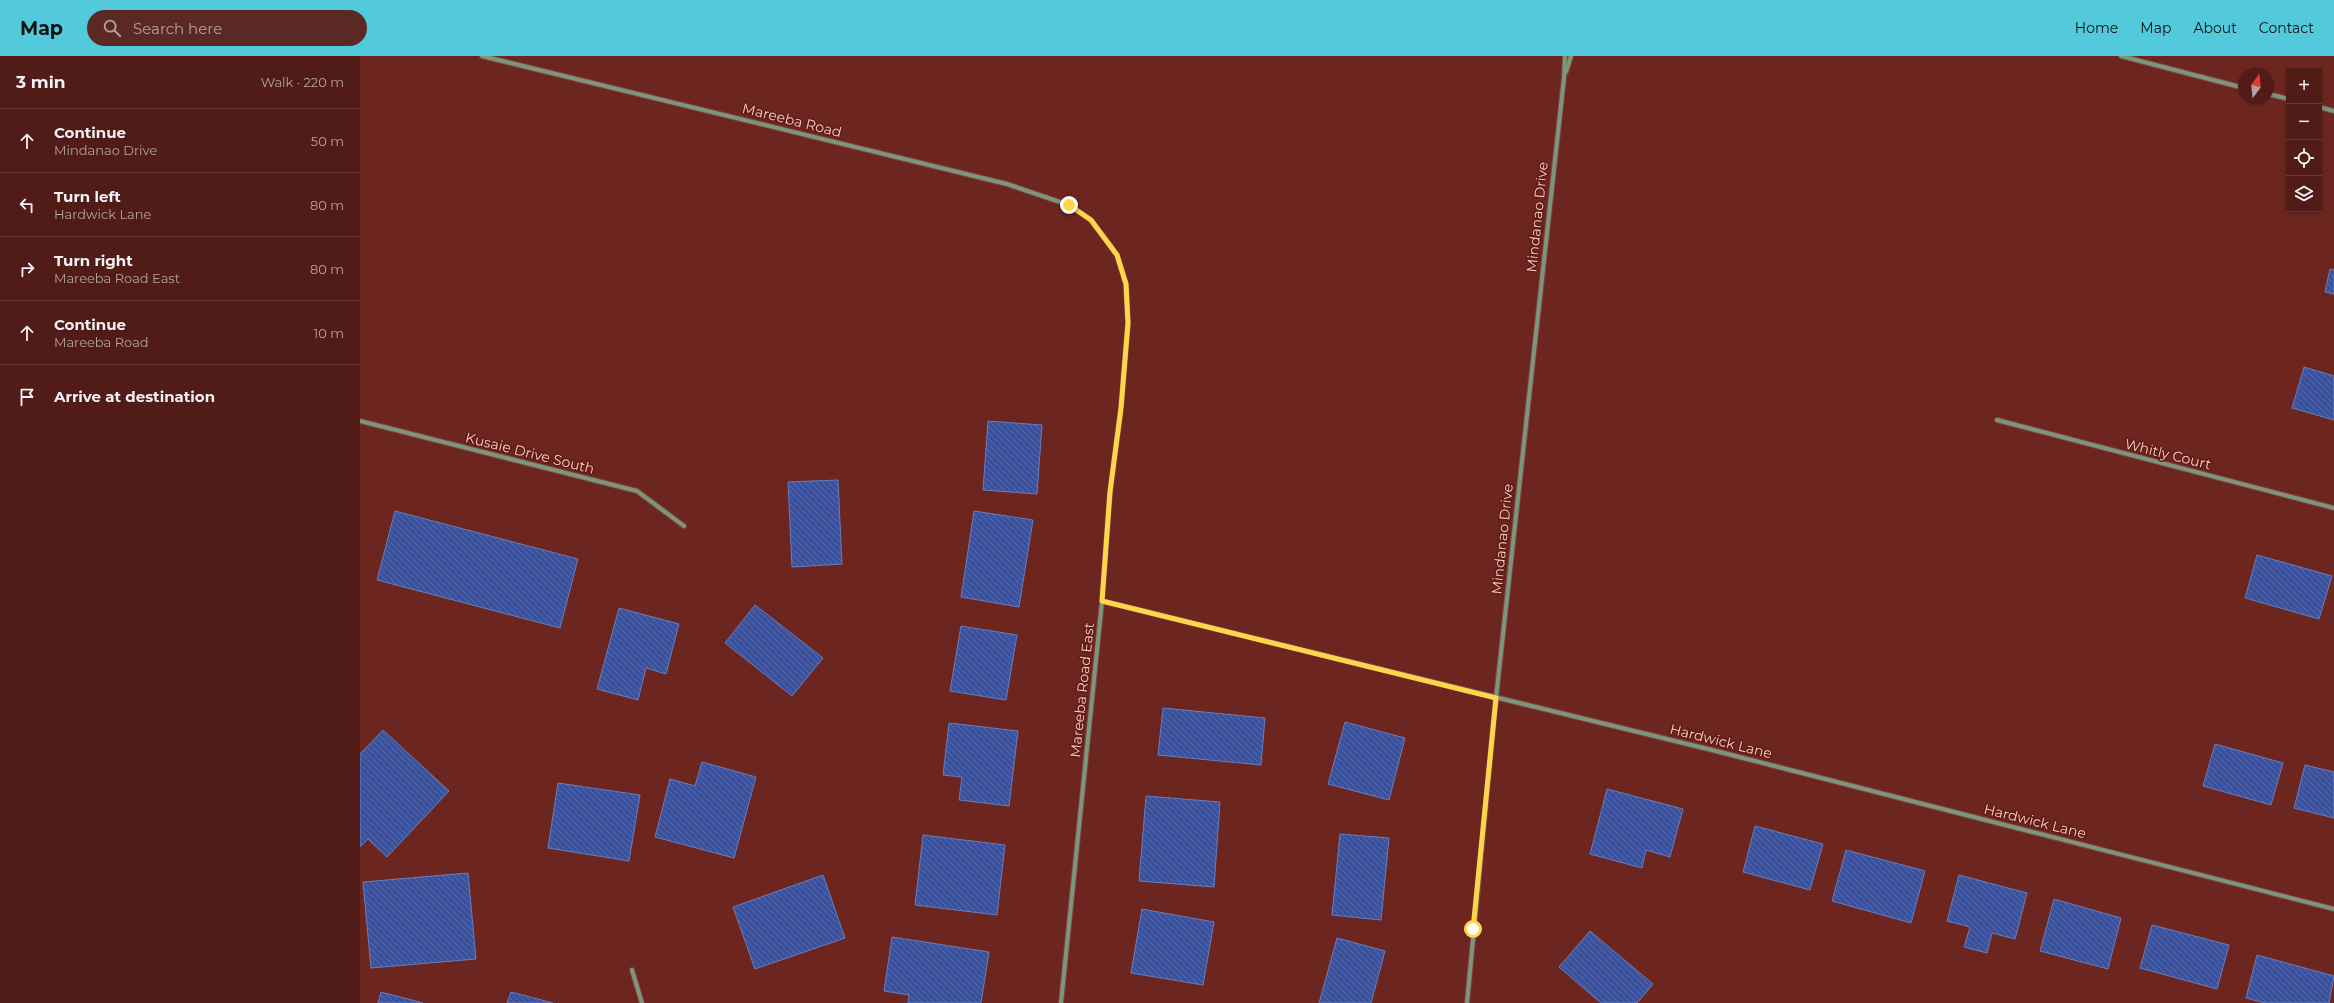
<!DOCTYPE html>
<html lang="en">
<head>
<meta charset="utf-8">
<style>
	:root { --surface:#511c17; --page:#5b2924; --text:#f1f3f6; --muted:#b4a1a1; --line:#673a36; --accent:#53cadc }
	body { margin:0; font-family:Montserrat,sans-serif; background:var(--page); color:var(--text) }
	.controls { position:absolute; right:12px; top:12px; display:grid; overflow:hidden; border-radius:0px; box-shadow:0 1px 3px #0004 }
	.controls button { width:36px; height:36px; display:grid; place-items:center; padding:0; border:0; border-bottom:1px solid var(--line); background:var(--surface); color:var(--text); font:20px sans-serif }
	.compass { position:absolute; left:1878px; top:12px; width:36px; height:36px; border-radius:50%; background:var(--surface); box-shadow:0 1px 3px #0004; rotate:15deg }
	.stop { position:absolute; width:12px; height:12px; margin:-9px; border:3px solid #ffd54a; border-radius:50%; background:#fff }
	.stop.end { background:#ffd54a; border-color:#fff; box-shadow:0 1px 4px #0008 }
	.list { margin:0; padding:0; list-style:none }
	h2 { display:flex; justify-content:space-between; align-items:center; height:52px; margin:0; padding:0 16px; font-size:17px }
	h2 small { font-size:13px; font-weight:400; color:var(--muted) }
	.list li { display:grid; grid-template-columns:26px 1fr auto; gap:12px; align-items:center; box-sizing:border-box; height:64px; padding:0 16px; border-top:1px solid var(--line) }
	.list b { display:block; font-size:15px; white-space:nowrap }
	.list p { margin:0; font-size:13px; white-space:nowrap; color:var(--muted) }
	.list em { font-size:13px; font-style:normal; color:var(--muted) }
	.icon { flex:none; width:22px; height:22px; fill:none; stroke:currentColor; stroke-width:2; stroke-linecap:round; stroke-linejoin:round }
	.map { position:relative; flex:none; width:1974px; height:947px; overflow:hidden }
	header { display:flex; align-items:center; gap:24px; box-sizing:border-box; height:56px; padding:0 20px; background:var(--accent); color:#111 }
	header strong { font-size:19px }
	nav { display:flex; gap:22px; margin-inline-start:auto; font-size:14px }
	.search { width:280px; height:36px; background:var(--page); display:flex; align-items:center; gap:10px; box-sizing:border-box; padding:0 14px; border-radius:22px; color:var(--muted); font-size:15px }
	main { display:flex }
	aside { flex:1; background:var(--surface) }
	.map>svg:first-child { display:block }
	.building { fill:url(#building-back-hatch); stroke:#677ebe }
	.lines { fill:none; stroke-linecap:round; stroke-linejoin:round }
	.street-casing { stroke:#85443d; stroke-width:6 }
	.street { stroke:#7b967f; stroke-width:4 }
	.route { stroke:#ffd54a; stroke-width:5 }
	.labels { text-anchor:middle; stroke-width:3; stroke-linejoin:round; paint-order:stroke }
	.street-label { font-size:14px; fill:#f7cbc4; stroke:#601b15 }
</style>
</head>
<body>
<header>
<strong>Map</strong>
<div class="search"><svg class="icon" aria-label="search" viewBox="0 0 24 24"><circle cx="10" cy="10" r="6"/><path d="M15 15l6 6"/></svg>Search here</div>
<nav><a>Home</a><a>Map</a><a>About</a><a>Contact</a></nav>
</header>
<main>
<aside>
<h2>3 min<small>Walk · 220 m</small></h2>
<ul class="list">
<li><svg class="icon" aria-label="ahead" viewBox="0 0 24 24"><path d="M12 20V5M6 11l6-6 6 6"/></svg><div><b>Continue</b><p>Mindanao Drive</p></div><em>50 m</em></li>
<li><svg class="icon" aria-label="left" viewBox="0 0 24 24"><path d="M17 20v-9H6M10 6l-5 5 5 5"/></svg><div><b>Turn left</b><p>Hardwick Lane</p></div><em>80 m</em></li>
<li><svg class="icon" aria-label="right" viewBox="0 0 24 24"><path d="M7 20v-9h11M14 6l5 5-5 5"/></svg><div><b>Turn right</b><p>Mareeba Road East</p></div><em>80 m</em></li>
<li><svg class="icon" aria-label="ahead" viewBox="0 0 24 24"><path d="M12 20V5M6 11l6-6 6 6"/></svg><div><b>Continue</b><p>Mareeba Road</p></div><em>10 m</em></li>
<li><svg class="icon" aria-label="arrive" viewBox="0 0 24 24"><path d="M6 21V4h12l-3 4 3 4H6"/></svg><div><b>Arrive at destination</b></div></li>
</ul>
</aside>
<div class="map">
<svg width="1974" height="947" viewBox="0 0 1974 947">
	<defs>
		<pattern id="building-back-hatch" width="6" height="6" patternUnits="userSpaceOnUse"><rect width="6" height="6" fill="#39519f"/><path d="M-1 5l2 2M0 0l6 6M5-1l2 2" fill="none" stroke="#5669ab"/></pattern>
	</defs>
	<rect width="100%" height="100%" fill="#6c261f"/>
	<g class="building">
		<polygon points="1970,213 1974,214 1974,238 1965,236"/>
		<polygon points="1944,311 1974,320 1974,364 1932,352"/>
		<polygon points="628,365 682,369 677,438 623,434"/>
		<polygon points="478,424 482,508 432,511 428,426"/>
		<polygon points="35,455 218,503 200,572 17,524"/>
		<polygon points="614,455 673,464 659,551 601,541"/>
		<polygon points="1897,499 1972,520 1959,563 1885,542"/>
		<polygon points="395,549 463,602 432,640 365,587"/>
		<polygon points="259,552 319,568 306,618 286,612 278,644 237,633"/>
		<polygon points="601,570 657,579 646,644 590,635"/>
		<polygon points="803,652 905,662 901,709 798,699"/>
		<polygon points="985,666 1045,682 1029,744 968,728"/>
		<polygon points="589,667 658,675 649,750 599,744 602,721 583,719"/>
		<polygon points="23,674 89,735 27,801 8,783 0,791 0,698"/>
		<polygon points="1855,688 1923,707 1911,749 1843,730"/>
		<polygon points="342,706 396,721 374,802 295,781 310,723 335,730"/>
		<polygon points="1945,709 1974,716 1974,762 1934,752"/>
		<polygon points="198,727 280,739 269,805 188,792"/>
		<polygon points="1247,733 1323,753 1310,801 1286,794 1282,812 1230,798"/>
		<polygon points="786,740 860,746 854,831 779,825"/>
		<polygon points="1395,770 1463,788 1450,834 1383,816"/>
		<polygon points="980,778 1029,782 1021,864 972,859"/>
		<polygon points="563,779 645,789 637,859 555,849"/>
		<polygon points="1486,794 1565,815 1551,867 1472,845"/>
		<polygon points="108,817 116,903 11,912 3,826"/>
		<polygon points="463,819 485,882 395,913 373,851"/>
		<polygon points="1599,819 1667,837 1655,883 1632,877 1627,897 1604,891 1610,871 1587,865"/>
		<polygon points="1694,843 1761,862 1748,913 1680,895"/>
		<polygon points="782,853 854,866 843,929 771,917"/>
		<polygon points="1792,869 1869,889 1857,933 1780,912"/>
		<polygon points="1230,875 1293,928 1277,947 1241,947 1199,911"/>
		<polygon points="532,881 629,896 621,947 548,947 549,939 524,935"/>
		<polygon points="977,882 1025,895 1011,947 959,947"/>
		<polygon points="1897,899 1974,920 1969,947 1905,947 1886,942"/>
		<polygon points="21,936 63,947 18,947"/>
		<polygon points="151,936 193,947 147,947"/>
	</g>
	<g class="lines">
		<defs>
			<g id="street">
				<polyline points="122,0 647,128 709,149 731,164 757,199 766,228 768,267 761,352 750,436 742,545 701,947"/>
				<polyline points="1761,0 1884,32"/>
				<polyline points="1206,16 1211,0"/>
				<polyline points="1908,38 1929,43"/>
				<polyline points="1959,51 1974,55"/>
				<polyline points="1637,364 1974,452"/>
				<polyline points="0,365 277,435 324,470"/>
				<polyline points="742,545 1352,694 1974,853"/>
				<polyline points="272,914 282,947"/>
				<polyline points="1107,947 1136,642 1204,22 1205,0"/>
			</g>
		</defs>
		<use href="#street" class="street-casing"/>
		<use href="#street" class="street"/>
	</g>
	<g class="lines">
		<polyline class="route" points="709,149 731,164 757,199 766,228 768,267 761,352 750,436 742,545 1136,642 1113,873"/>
	</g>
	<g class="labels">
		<g class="street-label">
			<text transform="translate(432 64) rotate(14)" y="5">Mareeba Road</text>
			<text transform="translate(1177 161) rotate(-84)" y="5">Mindanao Drive</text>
			<text transform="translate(170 397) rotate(14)" y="5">Kusaie Drive South</text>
			<text transform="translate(1808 398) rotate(14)" y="5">Whitly Court</text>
			<text transform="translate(1142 483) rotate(-84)" y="5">Mindanao Drive</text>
			<text transform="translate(722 634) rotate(-84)" y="5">Mareeba Road East</text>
			<text transform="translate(1361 685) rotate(14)" y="5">Hardwick Lane</text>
			<text transform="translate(1675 765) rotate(14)" y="5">Hardwick Lane</text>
		</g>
	</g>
</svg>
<div class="controls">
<button>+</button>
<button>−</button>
<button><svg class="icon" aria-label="locate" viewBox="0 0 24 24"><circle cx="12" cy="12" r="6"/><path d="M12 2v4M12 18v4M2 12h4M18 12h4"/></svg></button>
<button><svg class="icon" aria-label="layers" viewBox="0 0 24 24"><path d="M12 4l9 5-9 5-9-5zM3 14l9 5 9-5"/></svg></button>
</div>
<svg class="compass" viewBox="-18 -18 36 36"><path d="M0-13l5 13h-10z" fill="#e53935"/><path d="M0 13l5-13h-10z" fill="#b4a1a1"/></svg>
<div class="stop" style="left:1113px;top:873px"></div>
<div class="stop end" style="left:709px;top:149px"></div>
</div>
</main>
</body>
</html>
